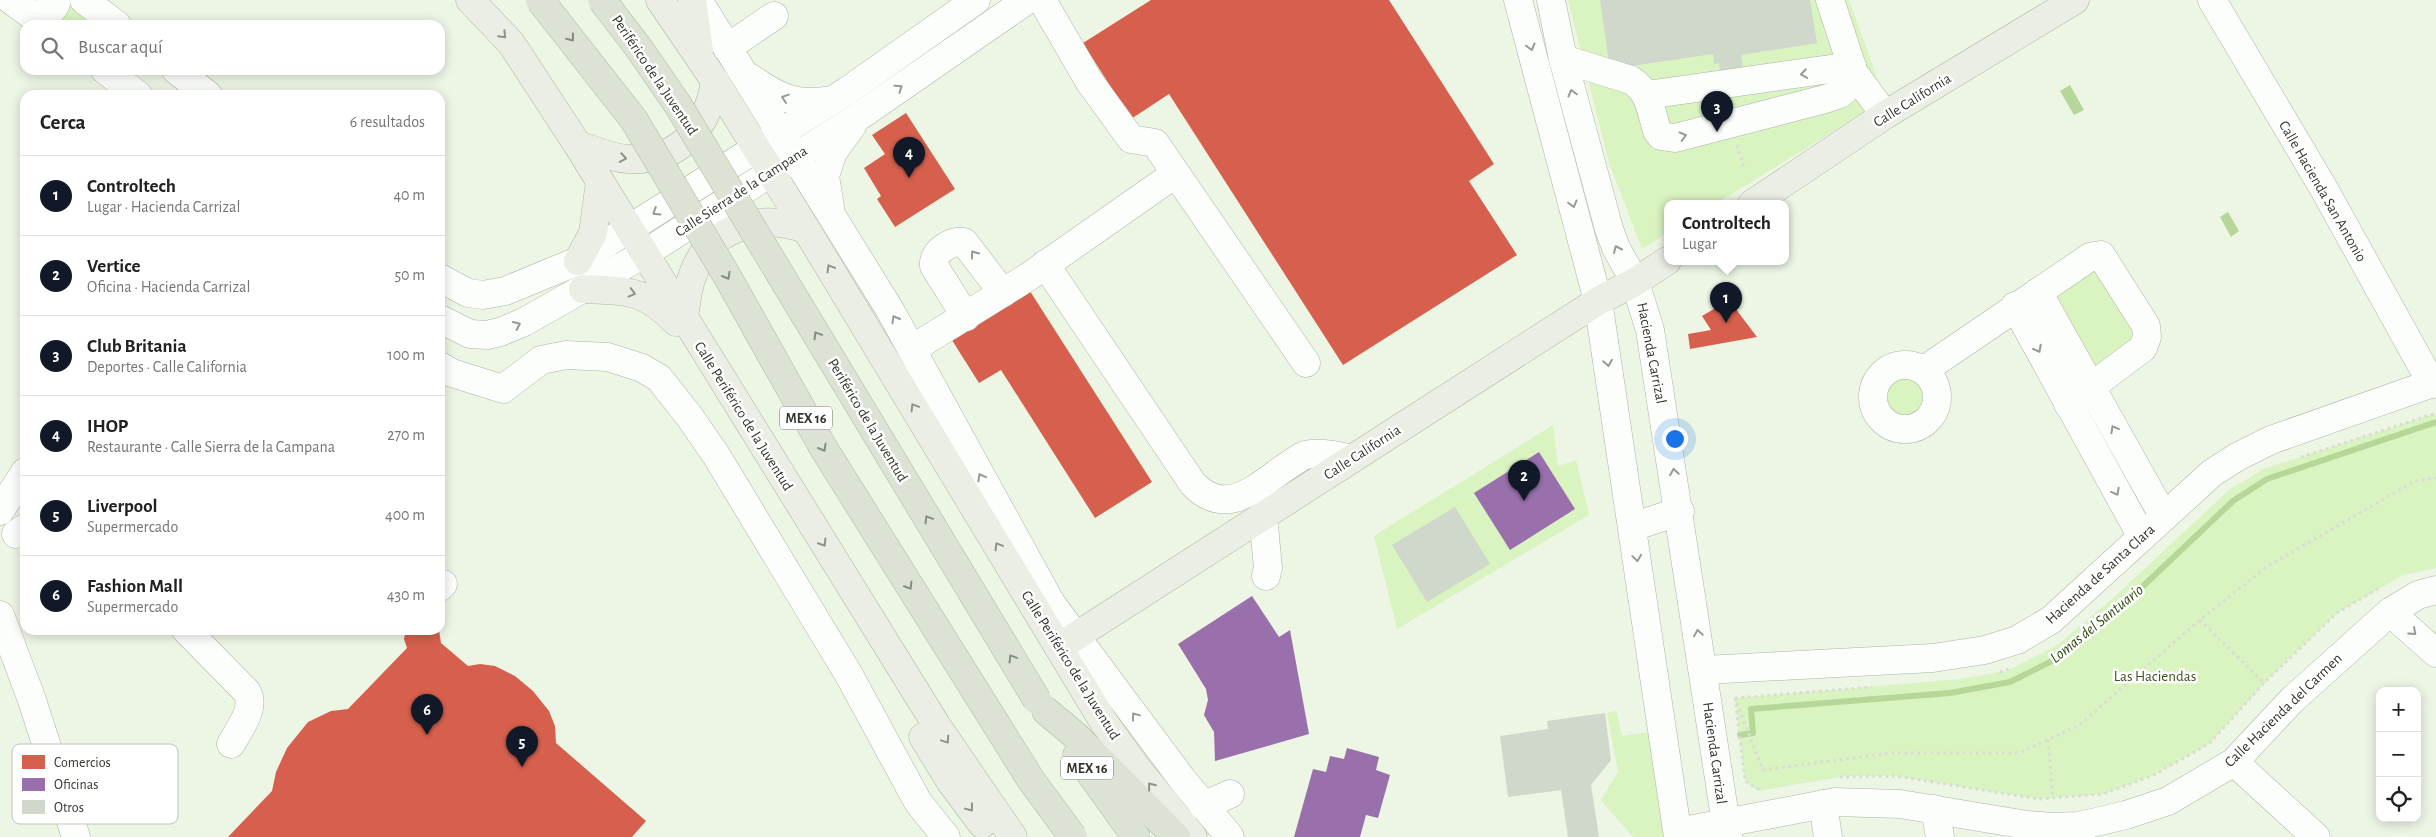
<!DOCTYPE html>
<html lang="es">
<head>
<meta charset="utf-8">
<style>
	:root { --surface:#fff; --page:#f6f6f6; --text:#222; --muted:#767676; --line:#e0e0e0; --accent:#111827 }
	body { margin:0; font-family:"Alegreya Sans",sans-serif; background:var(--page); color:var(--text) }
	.controls { position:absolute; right:15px; bottom:15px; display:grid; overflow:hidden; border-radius:10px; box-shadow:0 2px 12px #0003 }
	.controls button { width:45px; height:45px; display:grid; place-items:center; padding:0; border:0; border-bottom:1px solid var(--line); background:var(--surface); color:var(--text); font:25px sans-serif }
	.you { position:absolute; left:1674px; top:438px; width:18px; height:18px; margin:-12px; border:4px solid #fff; border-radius:50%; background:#1a73e8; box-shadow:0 0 0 8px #1a73e833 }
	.badge { display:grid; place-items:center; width:32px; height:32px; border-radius:50%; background:var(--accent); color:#fff; font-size:16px; font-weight:700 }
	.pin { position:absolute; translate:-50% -41px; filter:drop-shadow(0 1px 2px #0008) }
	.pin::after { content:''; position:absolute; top:26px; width:18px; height:15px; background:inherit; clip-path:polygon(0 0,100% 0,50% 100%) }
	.popup { position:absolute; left:1664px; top:200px; width:125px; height:65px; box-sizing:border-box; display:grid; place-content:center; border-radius:10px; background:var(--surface); filter:drop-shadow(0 1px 4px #0005); font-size:16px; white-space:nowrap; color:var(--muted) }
	.popup b { font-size:19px; color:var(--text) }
	.popup::after { content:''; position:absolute; left:50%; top:100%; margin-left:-10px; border:10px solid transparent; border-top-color:var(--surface) }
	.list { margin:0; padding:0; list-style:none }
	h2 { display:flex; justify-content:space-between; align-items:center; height:65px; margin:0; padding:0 20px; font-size:21px }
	h2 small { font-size:16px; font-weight:400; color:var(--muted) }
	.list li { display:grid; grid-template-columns:32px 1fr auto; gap:15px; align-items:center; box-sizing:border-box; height:80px; padding:0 20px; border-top:1px solid var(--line) }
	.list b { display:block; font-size:19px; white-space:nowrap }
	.list p { margin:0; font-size:16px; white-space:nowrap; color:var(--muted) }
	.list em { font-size:16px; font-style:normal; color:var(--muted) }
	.icon { flex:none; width:28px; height:28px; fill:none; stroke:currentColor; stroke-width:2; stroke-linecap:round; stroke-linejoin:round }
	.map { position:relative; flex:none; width:2436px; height:837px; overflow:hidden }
	.search { position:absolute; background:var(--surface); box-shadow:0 2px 12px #0003; left:20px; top:20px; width:425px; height:55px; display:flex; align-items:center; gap:12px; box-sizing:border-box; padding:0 18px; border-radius:15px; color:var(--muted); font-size:19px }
	.panel { position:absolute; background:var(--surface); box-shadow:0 2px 12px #0003; left:20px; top:90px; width:425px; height:545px; border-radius:15px }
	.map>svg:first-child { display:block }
	.green { fill:#d9f3c1 }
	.water { fill:#b7d798 }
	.shops { fill:#d6604d }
	.offices { fill:#9970ab }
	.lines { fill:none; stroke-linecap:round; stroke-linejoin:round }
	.stream { stroke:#b7d798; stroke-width:6 }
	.building { fill:#d0d7cb }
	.minor-casing { stroke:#adb4a7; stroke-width:29 }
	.major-casing { stroke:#adb7a3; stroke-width:29 }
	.highway-casing { stroke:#adb7a3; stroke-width:29 }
	.path { stroke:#d9dbd7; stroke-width:3; stroke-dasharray:2.5 4; stroke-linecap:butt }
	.minor { stroke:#fcfefb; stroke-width:28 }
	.major { stroke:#eaeee4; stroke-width:28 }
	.highway { stroke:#dce3d5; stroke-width:28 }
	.highway-bridge-casing { stroke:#adb7a3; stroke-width:29; stroke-linecap:butt }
	.highway-bridge { stroke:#dce3d5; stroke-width:28 }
	.oneway { stroke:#8e9288 }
	.oneway2 { stroke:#868d80 }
	.oneway3 { stroke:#969a94 }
	.labels { text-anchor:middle; stroke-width:5; stroke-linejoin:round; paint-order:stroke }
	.shield { fill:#fff; stroke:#6f736b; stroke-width:1 }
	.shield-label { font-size:14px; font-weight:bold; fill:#31372c }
	.street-label { font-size:15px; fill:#31372c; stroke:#fff }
	.park-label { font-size:15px; fill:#3a541b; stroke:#fff }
	.water-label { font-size:16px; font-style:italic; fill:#2d470b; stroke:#fff }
	.key { fill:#fff; stroke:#c1c3c0; stroke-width:1 }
	.key-label { font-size:14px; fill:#31372c }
</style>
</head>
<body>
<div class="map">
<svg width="2436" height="837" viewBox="0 0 2436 837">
	<rect width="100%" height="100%" fill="#edf5e5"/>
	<g class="green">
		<polygon points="67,0 97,25 57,25 51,20"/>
		<polygon points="1568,0 1849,0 1885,100 1715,204 1667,204 1667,233 1642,249 1609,163"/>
		<polygon points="2091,267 2100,268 2139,340 2074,388 2025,307"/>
		<polygon points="1900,369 1923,373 1931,383 1933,408 1918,424 1895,425 1880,411 1878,386"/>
		<polygon points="2436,413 2436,568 2403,575 2337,613 2269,678 2210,743 2154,775 2103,794 2039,799 1895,776 1846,776 1758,791 1745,781 1735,698 1961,679 2006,671 2056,646 2112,599 2229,490 2263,469"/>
		<polygon points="1553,425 1558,466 1576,460 1589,515 1397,629 1374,536"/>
		<polygon points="1616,710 1622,736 1649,732 1665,837 1633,837 1601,800 1618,772 1607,713"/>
	</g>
	<g class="water">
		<polygon points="2070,85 2084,110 2074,115 2060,91"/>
		<polygon points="2228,212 2239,231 2231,237 2220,217"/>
	</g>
	<g class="shops">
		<polygon points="1151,0 1389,0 1494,164 1469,181 1517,255 1343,365 1169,94 1131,119 1083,43"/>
		<polygon points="906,113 955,189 895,227 877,199 881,196 864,168 885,154 872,135"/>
		<polygon points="1028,288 1152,482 1095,518 1001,370 979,383 950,337"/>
		<polygon points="1729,300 1757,337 1690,349 1688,334 1711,330 1702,316"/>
		<polygon points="406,630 439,630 441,643 468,666 480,664 495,666 515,676 533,691 549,711 555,726 556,743 646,821 632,837 228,837 272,791 276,772 287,748 308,722 331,711 348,709 407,648 404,639"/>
	</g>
	<g class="offices">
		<polygon points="1539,452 1575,509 1510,550 1474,493"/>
		<polygon points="1252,596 1279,637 1290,630 1309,734 1215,761 1214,732 1204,715 1208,700 1206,689 1178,644"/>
		<polygon points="1347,748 1379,757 1376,770 1390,775 1378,818 1366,815 1360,837 1294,837 1313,769 1326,772 1330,756 1344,759"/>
	</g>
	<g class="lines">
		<polyline class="stream" points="1740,735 1753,733 1751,709 1950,693 2010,682 2060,657 2121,607 2233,501 2267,479 2436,422"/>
	</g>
	<g class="building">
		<polygon points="1600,0 1810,0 1817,43 1741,55 1744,75 1721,78 1719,63 1714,64 1713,54 1610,69"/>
		<polygon points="1455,507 1490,564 1427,602 1392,545"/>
		<polygon points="1605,713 1611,760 1591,785 1599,837 1568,837 1561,790 1508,797 1500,736 1548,729 1547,721"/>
	</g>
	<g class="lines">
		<defs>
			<g id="minor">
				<polyline points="11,0 45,25"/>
				<polyline points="84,0 117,25"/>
				<polyline points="698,0 890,310 1051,603 1182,779 1230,837"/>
				<polyline points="1042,0 1089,81 1131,139 1155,143 1306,363"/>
				<polyline points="1518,0 1598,301 1678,837"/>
				<polyline points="1551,0 1563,59 1609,229 1616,248 1635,282 1650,330 1728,837"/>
				<polyline points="1830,0 1854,73 1885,115"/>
				<polyline points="2212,0 2324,189 2432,384"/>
				<path d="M31,15c13,-2 23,-1 26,-15"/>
				<polyline points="727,48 774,16"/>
				<path d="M1563,59l68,21c19,12 20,31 26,51l4,5 14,2 150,-39 15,-5 18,-16"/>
				<polyline points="105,70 138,95"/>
				<polyline points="176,70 208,95"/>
				<path d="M749,77c30,21 46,29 83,23"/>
				<polyline points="1647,95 1852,66"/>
				<polyline points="830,207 825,176 833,152 852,126"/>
				<path d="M1045,264l148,220c40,41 75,-11 112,-29 16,-3 31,0 47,4"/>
				<polyline points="440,278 468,293 483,295 505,291 578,261 847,91 976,0"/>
				<polyline points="2038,292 2164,517"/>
				<polyline points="2015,306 2142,537"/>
				<path d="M966,317l-32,-51c-2,-14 17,-26 30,-24l39,51"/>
				<polyline points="440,319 470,334 487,335 500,332 524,322 644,254 864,113 1027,0"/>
				<polyline points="912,349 1028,277 1175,174"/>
				<circle cx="1905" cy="397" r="32"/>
				<polyline points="440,366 452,373 503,389 541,360 566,355 608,357 642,368 659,378 689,416 716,455 849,675 918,802 946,837"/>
				<polyline points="1924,370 2090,257 2101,255 2146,326 2147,337 2143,348 2068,404"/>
				<polyline points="0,511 25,472"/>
				<polyline points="1263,516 1268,568 1266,576"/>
				<polyline points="1633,527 1680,511"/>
				<polyline points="16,534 25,528"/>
				<polyline points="440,587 443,584"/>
				<polyline points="2390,612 2436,653"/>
				<polyline points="0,615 32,700 76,837"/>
				<path d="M186,630l61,62c9,17 -8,37 -16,52"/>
				<polyline points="1704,670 1933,658 1985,650 2017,640 2051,620 2212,473 2237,457 2271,440 2436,382"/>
				<polyline points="2234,762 2316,837"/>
				<polyline points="1823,804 1828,837"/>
				<polyline points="1203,806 1230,794"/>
				<polyline points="1935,809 1940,837"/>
				<polyline points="1678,832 1835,802 1900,804 2027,825 2052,827 2079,826 2126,815 2168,801 2234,762 2292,700 2390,612 2418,595 2436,590"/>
			</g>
			<g id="major">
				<polyline points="470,0 511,43 577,144 937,726 1013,837"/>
				<polyline points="660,0 715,81 806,229 1103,721 1136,767 1193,837"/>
				<polyline points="692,0 699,51"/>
				<path d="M577,144c16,6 34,14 51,15 51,3 80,-31 87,-78"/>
				<polyline points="1752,204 1885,115 2075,0"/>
				<polyline points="578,261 593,233 600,182"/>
				<path d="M583,289c44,2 61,0 93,33"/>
				<path d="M684,318c2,-13 3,-28 8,-41 17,-51 67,-64 114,-48"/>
				<polyline points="1059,647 1598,301 1635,282 1667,261"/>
				<polyline points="923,737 950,781 982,824"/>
			</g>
			<g id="highway">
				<polyline points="1046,711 1076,736 1176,837"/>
				<polyline points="1077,755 1136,837"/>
			</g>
		</defs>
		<use href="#minor" class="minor-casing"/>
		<use href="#major" class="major-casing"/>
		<use href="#highway" class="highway-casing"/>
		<g class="path">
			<polyline points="1737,145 1744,168"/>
			<polyline points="2301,457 2436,413"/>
			<polyline points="2200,620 2264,683"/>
			<polyline points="2000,672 2012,668"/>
			<polyline points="1735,698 1745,781 1760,790"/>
			<polyline points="1735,698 1872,687"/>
			<polyline points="1737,703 1763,770 1890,753 2019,753 2078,726 2200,620 2268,566 2415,481 2436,478"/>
			<polyline points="2048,740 2053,798"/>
			<polyline points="1840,777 1895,776 2039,799 2103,794 2154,775 2210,743 2264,683 2337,613 2381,587"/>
		</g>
		<use href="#minor" class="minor"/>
		<use href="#major" class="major"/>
		<use href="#highway" class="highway"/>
		<defs>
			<g id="highway-bridge">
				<polyline points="540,0 634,120 727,276 824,449 1031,780 1073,837"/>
				<polyline points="602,0 638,47 678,105 1037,700"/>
			</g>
		</defs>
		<use href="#highway-bridge" class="highway-bridge-casing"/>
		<use href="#highway-bridge" class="highway-bridge"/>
	</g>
	<defs><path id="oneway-chevron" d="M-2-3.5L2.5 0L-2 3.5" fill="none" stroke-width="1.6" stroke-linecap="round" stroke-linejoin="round" transform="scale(1.25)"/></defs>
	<g class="oneway">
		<use href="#oneway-chevron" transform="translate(503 35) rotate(46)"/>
		<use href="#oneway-chevron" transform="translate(623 158) rotate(10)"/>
		<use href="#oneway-chevron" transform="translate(830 268) rotate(-121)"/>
		<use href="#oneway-chevron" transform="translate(632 293) rotate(15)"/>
		<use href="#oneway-chevron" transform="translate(914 407) rotate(-121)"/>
		<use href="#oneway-chevron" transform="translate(823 543) rotate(58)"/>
		<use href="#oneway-chevron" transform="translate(998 546) rotate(-121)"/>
		<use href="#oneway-chevron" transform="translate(946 740) rotate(56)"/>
		<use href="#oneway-chevron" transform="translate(1151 786) rotate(-129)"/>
		<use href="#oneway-chevron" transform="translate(970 808) rotate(53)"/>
	</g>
	<g class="oneway2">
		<use href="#oneway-chevron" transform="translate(571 38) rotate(51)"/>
		<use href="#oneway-chevron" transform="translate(727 276) rotate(60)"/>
		<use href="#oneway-chevron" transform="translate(817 335) rotate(-121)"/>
		<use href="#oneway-chevron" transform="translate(823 448) rotate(60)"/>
		<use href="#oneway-chevron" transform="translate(928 519) rotate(-121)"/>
		<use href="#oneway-chevron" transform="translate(909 586) rotate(58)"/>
		<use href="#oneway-chevron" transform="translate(1012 658) rotate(-121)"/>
	</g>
	<g class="oneway3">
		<use href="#oneway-chevron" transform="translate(1531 47) rotate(75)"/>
		<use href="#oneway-chevron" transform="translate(1804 74) rotate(172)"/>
		<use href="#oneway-chevron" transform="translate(899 88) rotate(-35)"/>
		<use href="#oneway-chevron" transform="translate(1572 93) rotate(-105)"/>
		<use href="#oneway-chevron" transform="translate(785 98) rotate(-162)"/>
		<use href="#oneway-chevron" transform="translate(1683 136) rotate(-14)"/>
		<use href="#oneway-chevron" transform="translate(1573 204) rotate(75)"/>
		<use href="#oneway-chevron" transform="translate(656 212) rotate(148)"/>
		<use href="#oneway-chevron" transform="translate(1617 249) rotate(-114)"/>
		<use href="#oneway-chevron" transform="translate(974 254) rotate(-126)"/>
		<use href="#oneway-chevron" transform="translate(895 319) rotate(-120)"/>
		<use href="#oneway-chevron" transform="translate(517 325) rotate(-25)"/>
		<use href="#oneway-chevron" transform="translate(2038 349) rotate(62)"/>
		<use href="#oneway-chevron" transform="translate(1608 363) rotate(81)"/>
		<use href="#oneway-chevron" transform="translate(2114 429) rotate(-119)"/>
		<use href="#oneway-chevron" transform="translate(1674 472) rotate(-99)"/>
		<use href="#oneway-chevron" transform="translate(981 477) rotate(-119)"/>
		<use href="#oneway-chevron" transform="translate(2116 492) rotate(61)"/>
		<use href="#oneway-chevron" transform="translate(1637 558) rotate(82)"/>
		<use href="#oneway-chevron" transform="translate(2413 632) rotate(42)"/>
		<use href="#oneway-chevron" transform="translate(1698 633) rotate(-99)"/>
		<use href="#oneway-chevron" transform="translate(1135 716) rotate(-127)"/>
	</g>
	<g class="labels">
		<g class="shield">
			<rect x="780" y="406.5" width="52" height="23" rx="4"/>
			<rect x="1061" y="756.5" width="52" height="23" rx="4"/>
		</g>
		<g class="shield-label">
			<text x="806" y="423">MEX 16</text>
			<text x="1087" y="773">MEX 16</text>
		</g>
		<g class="street-label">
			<text transform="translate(655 75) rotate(56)" y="5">Periférico de la Juventud</text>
			<text transform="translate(1912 100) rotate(-32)" y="5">Calle California</text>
			<text transform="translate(741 191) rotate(-33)" y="5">Calle Sierra de la Campana</text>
			<text transform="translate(2323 191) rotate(60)" y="5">Calle Hacienda San Antonio</text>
			<text transform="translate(1652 353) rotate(79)" y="5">Hacienda Carrizal</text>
			<text transform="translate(744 416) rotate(58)" y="5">Calle Periférico de la Juventud</text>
			<text transform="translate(868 420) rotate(59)" y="5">Periférico de la Juventud</text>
			<text transform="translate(1362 452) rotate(-33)" y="5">Calle California</text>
			<text transform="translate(2100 574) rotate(-42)" y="5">Hacienda de Santa Clara</text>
			<text transform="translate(1071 665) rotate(58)" y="5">Calle Periférico de la Juventud</text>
			<text transform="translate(2283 710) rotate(-44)" y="5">Calle Hacienda del Carmen</text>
			<text transform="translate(1715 753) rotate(82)" y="5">Hacienda Carrizal</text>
		</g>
		<g class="park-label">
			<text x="2155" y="681">Las Haciendas</text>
		</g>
		<g class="water-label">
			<text transform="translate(2096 623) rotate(-39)" y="6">Lomas del Santuario</text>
		</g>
	</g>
	<rect x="12" y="744" width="166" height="80" rx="8" class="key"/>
	<rect x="22" y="755" width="23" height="14" fill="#d6604d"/>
	<rect x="22" y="778" width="23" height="13" fill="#9970ab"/>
	<rect x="22" y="800" width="23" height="14" fill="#d0d7cb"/>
	<g class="key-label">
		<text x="54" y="767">Comercios</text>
		<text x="54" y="789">Oficinas</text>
		<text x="54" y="812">Otros</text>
	</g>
</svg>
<div class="controls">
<button>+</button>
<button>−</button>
<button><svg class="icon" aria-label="locate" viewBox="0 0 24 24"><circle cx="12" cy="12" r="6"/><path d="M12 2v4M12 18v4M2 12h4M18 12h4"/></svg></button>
</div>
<div class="you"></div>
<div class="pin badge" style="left:1726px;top:323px">1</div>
<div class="popup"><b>Controltech</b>Lugar</div>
<div class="pin badge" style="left:1524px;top:501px">2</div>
<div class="pin badge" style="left:1717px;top:132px">3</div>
<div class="pin badge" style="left:909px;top:178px">4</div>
<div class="pin badge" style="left:522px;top:767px">5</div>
<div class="pin badge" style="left:427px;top:735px">6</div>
<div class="search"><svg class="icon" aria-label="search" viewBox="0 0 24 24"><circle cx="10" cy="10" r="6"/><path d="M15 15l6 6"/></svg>Buscar aquí</div>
<section class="panel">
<h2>Cerca<small>6 resultados</small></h2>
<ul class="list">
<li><span class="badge">1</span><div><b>Controltech</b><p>Lugar · Hacienda Carrizal</p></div><em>40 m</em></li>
<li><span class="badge">2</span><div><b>Vertice</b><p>Oficina · Hacienda Carrizal</p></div><em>50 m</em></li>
<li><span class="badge">3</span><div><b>Club Britania</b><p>Deportes · Calle California</p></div><em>100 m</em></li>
<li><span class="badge">4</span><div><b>IHOP</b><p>Restaurante · Calle Sierra de la Campana</p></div><em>270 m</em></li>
<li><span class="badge">5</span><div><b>Liverpool</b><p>Supermercado</p></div><em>400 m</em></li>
<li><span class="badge">6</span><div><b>Fashion Mall</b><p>Supermercado</p></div><em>430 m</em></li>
</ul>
</section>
</div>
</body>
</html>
